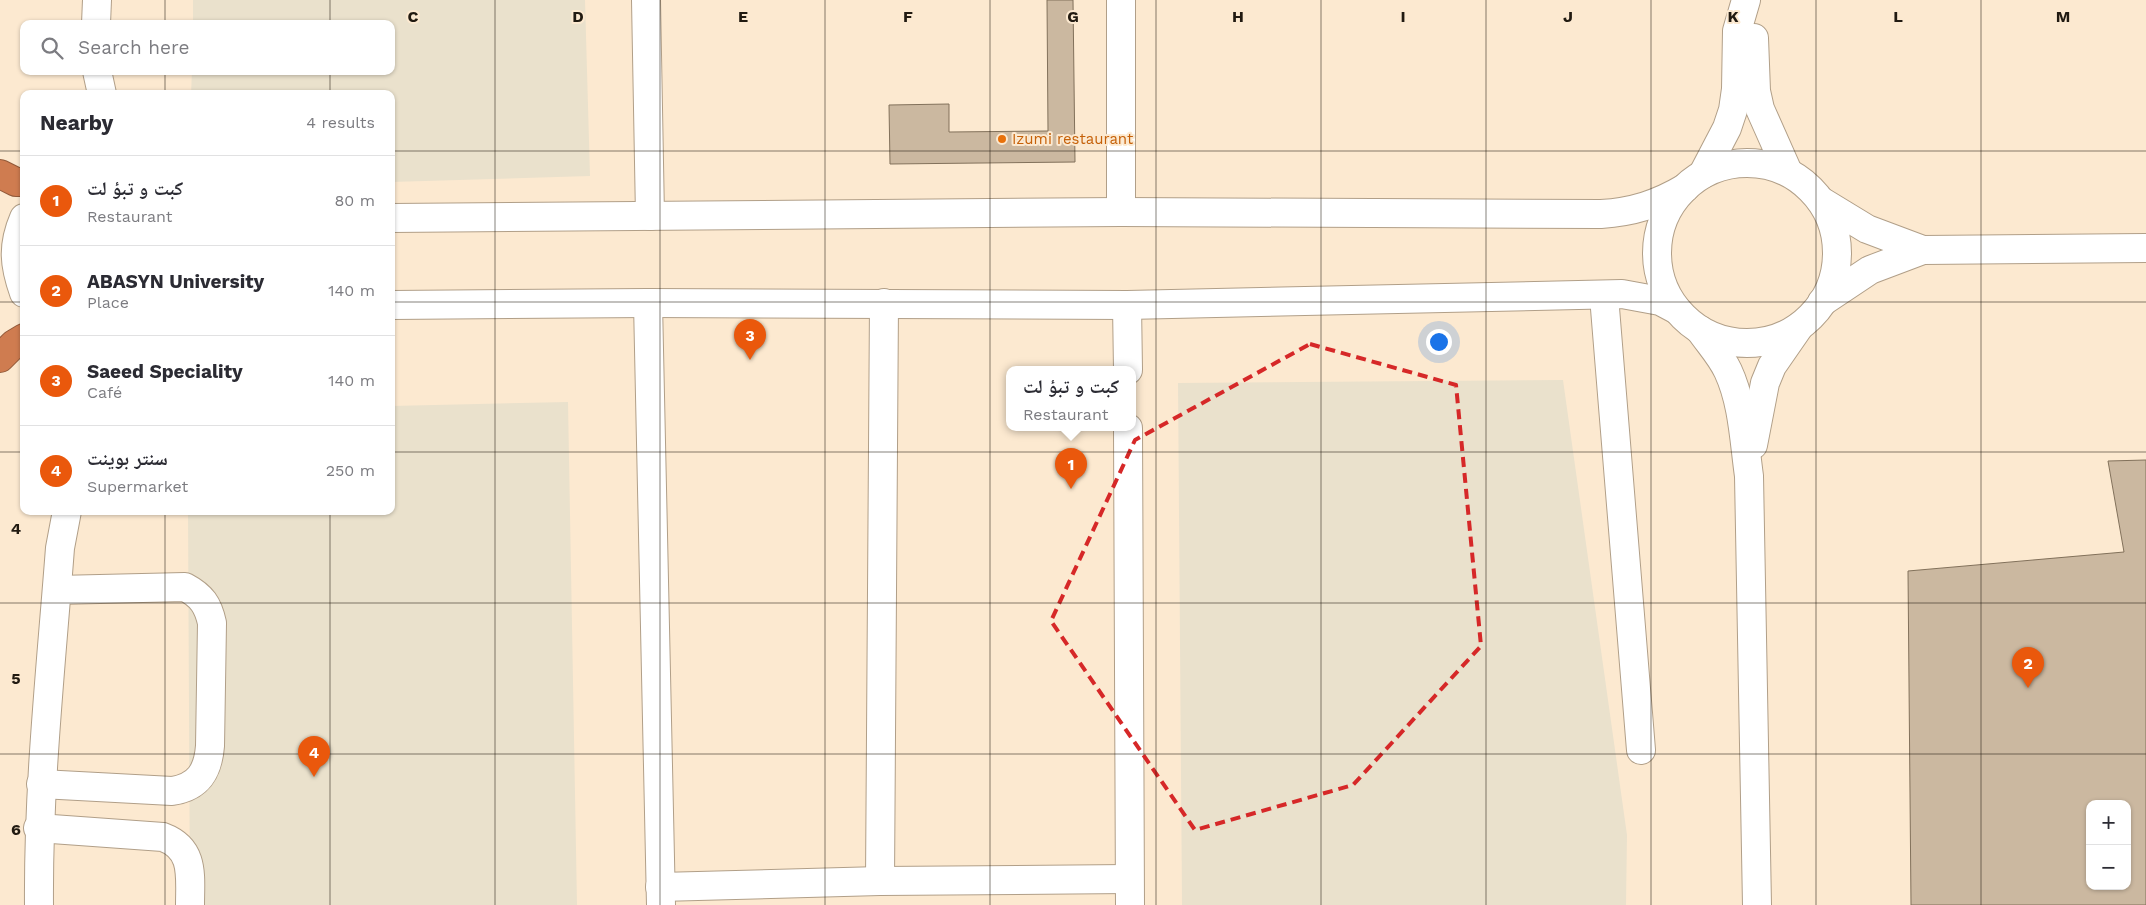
<!DOCTYPE html>
<html lang="en">
<head>
<meta charset="utf-8">
<style>
	:root { --surface:#fff; --page:#f2f2f3; --text:#2b2b33; --muted:#7c7c81; --line:#e1e1e2; --accent:#ea580c }
	body { margin:0; font-family:"Work Sans","Noto Naskh Arabic",sans-serif; background:var(--page); color:var(--text) }
	.controls { position:absolute; right:15px; bottom:15px; display:grid; overflow:hidden; border-radius:10px; box-shadow:0 1px 4px #0004 }
	.controls button { width:45px; height:45px; display:grid; place-items:center; padding:0; border:0; border-bottom:1px solid var(--line); background:var(--surface); color:var(--text); font:25px sans-serif }
	.you { position:absolute; left:1438px; top:341px; width:18px; height:18px; margin:-12px; border:4px solid #fff; border-radius:50%; background:#1a73e8; box-shadow:0 0 0 8px #1a73e833 }
	.badge { display:grid; place-items:center; width:32px; height:32px; border-radius:50%; background:var(--accent); color:#fff; font-size:16px; font-weight:700 }
	.pin { position:absolute; translate:-50% -41px; filter:drop-shadow(0 1px 2px #0008) }
	.pin::after { content:''; position:absolute; top:26px; width:18px; height:15px; background:inherit; clip-path:polygon(0 0,100% 0,50% 100%) }
	.popup { position:absolute; left:1006px; top:366px; width:130px; height:65px; box-sizing:border-box; display:grid; place-content:center; border-radius:10px; background:var(--surface); filter:drop-shadow(0 1px 4px #0005); font-size:16px; white-space:nowrap; color:var(--muted) }
	.popup b { font-size:19px; color:var(--text) }
	.popup::after { content:''; position:absolute; left:50%; top:100%; margin-left:-10px; border:10px solid transparent; border-top-color:var(--surface) }
	.list { margin:0; padding:0; list-style:none }
	h2 { display:flex; justify-content:space-between; align-items:center; height:65px; margin:0; padding:0 20px; font-size:21px }
	h2 small { font-size:16px; font-weight:400; color:var(--muted) }
	.list li { display:grid; grid-template-columns:32px 1fr auto; gap:15px; align-items:center; box-sizing:border-box; height:90px; padding:0 20px; border-top:1px solid var(--line) }
	.list b { display:block; font-size:19px; white-space:nowrap }
	.list p { margin:0; font-size:16px; white-space:nowrap; color:var(--muted) }
	.list em { font-size:16px; font-style:normal; color:var(--muted) }
	.icon { flex:none; width:28px; height:28px; fill:none; stroke:currentColor; stroke-width:2; stroke-linecap:round; stroke-linejoin:round }
	.map { position:relative; flex:none; width:2146px; height:905px; overflow:hidden }
	.search { position:absolute; background:var(--surface); box-shadow:0 1px 4px #0004; left:20px; top:20px; width:375px; height:55px; display:flex; align-items:center; gap:12px; box-sizing:border-box; padding:0 18px; border-radius:10px; color:var(--muted); font-size:19px }
	.panel { position:absolute; background:var(--surface); box-shadow:0 1px 4px #0004; left:20px; top:90px; width:375px; height:425px; border-radius:10px }
	.map>svg:first-child { display:block }
	.commercial { fill:#eae1cc }
	.building { fill:#cbb8a0; stroke:#82715b; fill-rule:evenodd }
	.lines { fill:none; stroke-linecap:round; stroke-linejoin:round }
	.minor-casing { stroke:#b19f88; stroke-width:30 }
	.highway-casing { stroke:#925a3a; stroke-width:30 }
	.minor { stroke:#fff; stroke-width:28 }
	.highway { stroke:#cf7c50; stroke-width:28 }
	.marked { fill:none; stroke:#d62828; stroke-width:4; stroke-dasharray:10 6; stroke-linejoin:round }
	.grid { fill:none; stroke:#211a11; stroke-width:1; stroke-opacity:0.55 }
	.food-dot { fill:#e8710a; stroke:#fce9d0; stroke-width:2 }
	.labels { text-anchor:middle; stroke-width:4; stroke-linejoin:round; paint-order:stroke }
	.food-label { font-size:15px; fill:#c56008; stroke:#fce9d0; text-anchor:start }
	.grid-label { font-size:16px; text-anchor:middle; font-weight:bold; fill:#211a11; stroke:#fce9d0; stroke-width:4; stroke-linejoin:round; paint-order:stroke }
</style>
</head>
<body>
<div class="map">
<svg width="2146" height="905" viewBox="0 0 2146 905">
	<rect width="100%" height="100%" fill="#fce9d0"/>
	<g class="commercial">
		<polygon points="193,0 585,0 590,176 391,182 391,94 191,94 192,71 391,71 391,24 193,24"/>
		<polygon points="1563,380 1627,835 1626,905 1182,905 1178,383"/>
		<polygon points="568,402 577,905 190,905 188,511 391,511 391,406"/>
	</g>
	<g class="building">
		<polygon points="1047,0 1073,0 1075,162 890,164 889,105 949,104 949,132 1048,131"/>
		<path d="M2146,460v445h-235l-3,-334 216,-19 -16,-91zM2090,804h37v82h-37z"/>
	</g>
	<g class="lines">
		<defs>
			<g id="minor">
				<polyline points="646,0 650,216"/>
				<polyline points="1121,0 1121,212"/>
				<polyline points="96,24 97,0"/>
				<polyline points="1754,38 1756,91 1760,109 1788,172"/>
				<polyline points="97,71 102,94"/>
				<circle cx="1747" cy="253" r="90"/>
				<polyline points="1703,174 1727,128 1733,110 1736,89 1737,31 1746,0"/>
				<polyline points="1821,201 1867,229 1923,250 2146,248"/>
				<path d="M24,218c-12,28 -10,47 0,75"/>
				<path d="M391,218l730,-6 480,2c32,-2 57,-10 84,-26"/>
				<polyline points="1604,296 1641,750"/>
				<polyline points="1822,302 1870,270 1923,250"/>
				<polyline points="648,303 661,905"/>
				<polyline points="391,305 648,303 1127,305 1622,294 1660,301 1677,310"/>
				<polyline points="1127,305 1128,370"/>
				<path d="M1700,330c9,13 21,26 28,41 15,32 16,70 21,105l8,429"/>
				<polyline points="1128,428 1130,905"/>
				<polyline points="1753,445 1765,383 1772,366 1799,327"/>
				<path d="M41,784l131,7c27,-4 36,-20 38,-45l2,-123c-4,-18 -10,-27 -27,-36l-128,3"/>
				<path d="M38,828l125,9c32,12 27,39 27,68"/>
				<polyline points="880,881 884,303"/>
				<polyline points="660,887 880,881 1129,879"/>
				<path d="M39,905c-1,-120 12,-238 21,-357l7,-37"/>
			</g>
			<g id="highway">
				<polyline points="0,174 16,182 24,182"/>
				<polyline points="0,358 14,344 24,338"/>
			</g>
		</defs>
		<use href="#minor" class="minor-casing"/>
		<use href="#highway" class="highway-casing"/>
		<use href="#minor" class="minor"/>
		<use href="#highway" class="highway"/>
	</g>
	<path class="marked" d="M1310,344l146,41 25,261 -128,139 -158,45 -144,-209 84,-181z"/>
	<path class="grid" d="M165,0v24M330,0v24M495,0v905M660,0v905M825,0v905M990,0v905M1156,0v905M1321,0v905M1486,0v905M1651,0v905M1816,0v905M1981,0v905M165,71v23M330,71v23M0,151h24M391,151h1755M0,302h24M391,302h1755M0,452h24M391,452h1755M165,511v394M330,511v394M0,603h2146M0,754h2146"/>
	<circle class="food-dot" cx="1002" cy="139" r="5"/>
	<g class="labels">
		<g class="food-label">
			<text x="1012" y="144">Izumi restaurant</text>
		</g>
	</g>
	<g class="grid-label">
		<text x="413" y="22">C</text>
		<text x="578" y="22">D</text>
		<text x="743" y="22">E</text>
		<text x="908" y="22">F</text>
		<text x="1073" y="22">G</text>
		<text x="1238" y="22">H</text>
		<text x="1403" y="22">I</text>
		<text x="1568" y="22">J</text>
		<text x="1733" y="22">K</text>
		<text x="1898" y="22">L</text>
		<text x="2063" y="22">M</text>
		<text x="16" y="534">4</text>
		<text x="16" y="684">5</text>
		<text x="16" y="835">6</text>
	</g>
</svg>
<div class="controls">
<button>+</button>
<button>−</button>
</div>
<div class="you"></div>
<div class="pin badge" style="left:1071px;top:489px">1</div>
<div class="popup"><b>كبت و تبؤ لت</b>Restaurant</div>
<div class="pin badge" style="left:2028px;top:688px">2</div>
<div class="pin badge" style="left:750px;top:360px">3</div>
<div class="pin badge" style="left:314px;top:777px">4</div>
<div class="search"><svg class="icon" aria-label="search" viewBox="0 0 24 24"><circle cx="10" cy="10" r="6"/><path d="M15 15l6 6"/></svg>Search here</div>
<section class="panel">
<h2>Nearby<small>4 results</small></h2>
<ul class="list">
<li><span class="badge">1</span><div><b>كبت و تبؤ لت</b><p>Restaurant</p></div><em>80 m</em></li>
<li><span class="badge">2</span><div><b>ABASYN University</b><p>Place</p></div><em>140 m</em></li>
<li><span class="badge">3</span><div><b>Saeed Speciality</b><p>Café</p></div><em>140 m</em></li>
<li><span class="badge">4</span><div><b>سنتر بوينت</b><p>Supermarket</p></div><em>250 m</em></li>
</ul>
</section>
</div>
</body>
</html>
